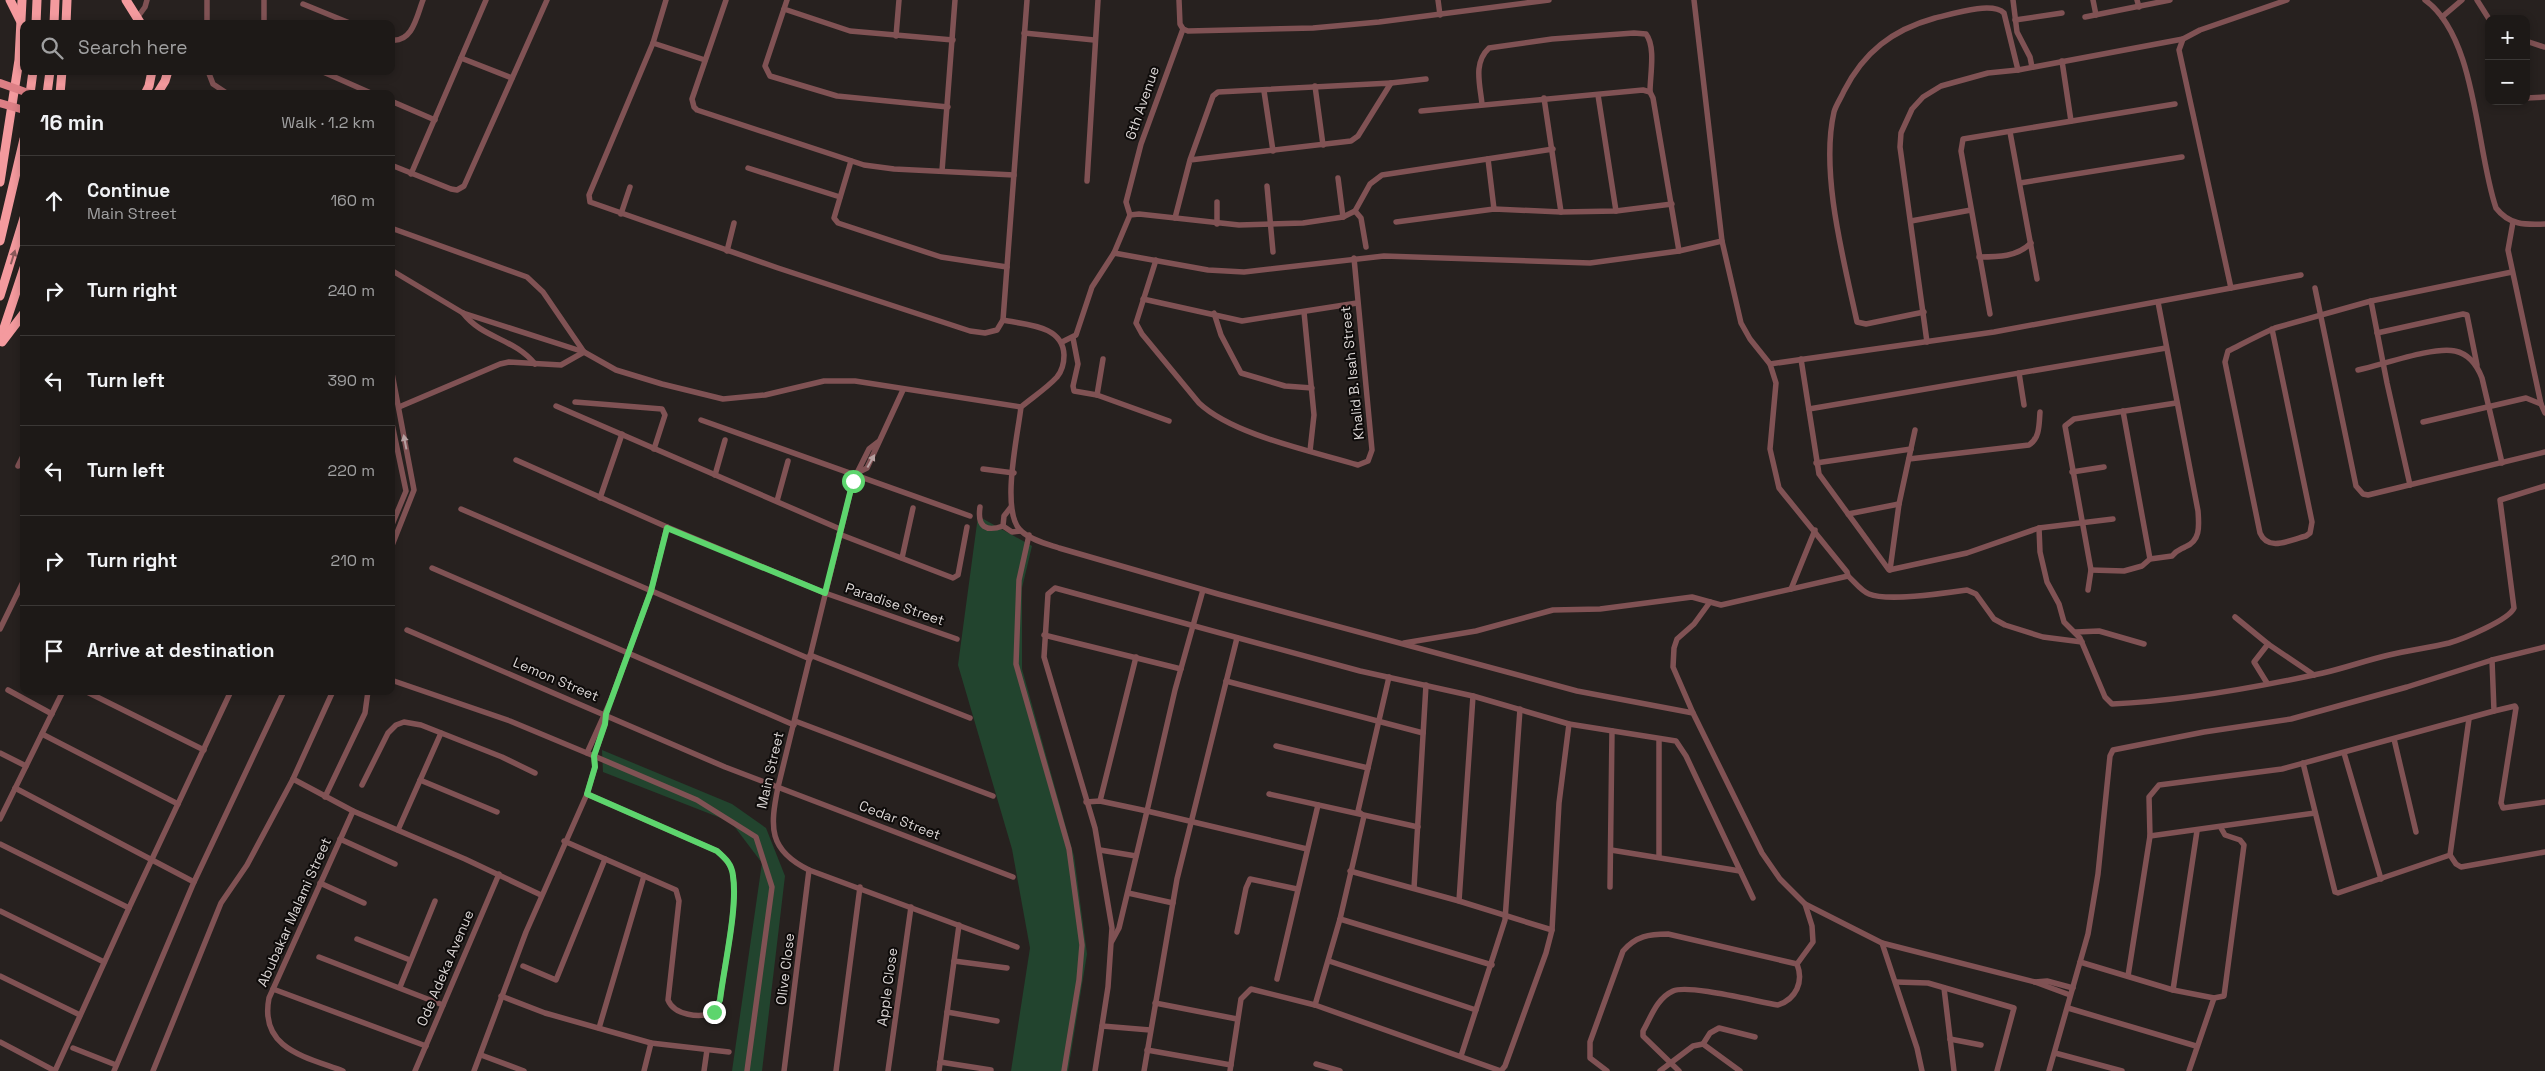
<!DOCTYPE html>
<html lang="en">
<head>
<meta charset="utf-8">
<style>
	:root { --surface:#1d1917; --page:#2a2624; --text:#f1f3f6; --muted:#a0a0a1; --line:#3b3836 }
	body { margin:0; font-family:"Space Grotesk",sans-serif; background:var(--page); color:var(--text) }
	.controls { position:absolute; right:15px; top:15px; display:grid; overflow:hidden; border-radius:10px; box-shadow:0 2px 8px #0003 }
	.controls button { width:45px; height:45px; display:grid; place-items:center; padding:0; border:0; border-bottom:1px solid var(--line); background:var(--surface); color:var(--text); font:25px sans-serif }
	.stop { position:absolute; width:15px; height:15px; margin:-11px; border:4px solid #5dd56d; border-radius:50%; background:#fff }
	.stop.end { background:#5dd56d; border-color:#fff; box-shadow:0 1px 5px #0008 }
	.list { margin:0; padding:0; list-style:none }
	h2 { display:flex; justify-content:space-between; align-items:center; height:65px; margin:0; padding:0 20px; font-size:21px }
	h2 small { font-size:16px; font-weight:400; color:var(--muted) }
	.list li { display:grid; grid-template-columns:32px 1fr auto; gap:15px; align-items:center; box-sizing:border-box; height:90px; padding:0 20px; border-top:1px solid var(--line) }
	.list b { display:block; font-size:19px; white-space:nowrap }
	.list p { margin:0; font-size:16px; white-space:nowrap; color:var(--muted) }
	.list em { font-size:16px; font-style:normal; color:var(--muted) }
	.icon { flex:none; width:28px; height:28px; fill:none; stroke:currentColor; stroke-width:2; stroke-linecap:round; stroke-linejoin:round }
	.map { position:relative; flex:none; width:2545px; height:1071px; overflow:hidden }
	.search { position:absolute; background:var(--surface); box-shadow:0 2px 8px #0003; left:20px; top:20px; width:375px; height:55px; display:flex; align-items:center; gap:12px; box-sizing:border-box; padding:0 18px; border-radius:10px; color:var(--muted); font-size:19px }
	.panel { position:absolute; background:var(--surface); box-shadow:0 2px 8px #0003; left:20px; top:90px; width:375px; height:605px; border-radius:10px }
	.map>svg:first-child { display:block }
	.green { fill:#22442e }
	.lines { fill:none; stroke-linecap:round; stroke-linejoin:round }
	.minor { stroke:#805254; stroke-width:5.5 }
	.highway { stroke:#f49a9e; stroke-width:9 }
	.major-bridge { stroke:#dd7f85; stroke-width:8 }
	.oneway { fill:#8c5a5b }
	.oneway2 { fill:#b7a1a1 }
	.route { stroke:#5dd56d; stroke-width:6 }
	.labels { text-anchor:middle; stroke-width:4; stroke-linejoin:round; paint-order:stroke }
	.street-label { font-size:14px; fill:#dbd6d5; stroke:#0e0b0a }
</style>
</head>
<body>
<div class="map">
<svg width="2545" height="1071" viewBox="0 0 2545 1071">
	<rect width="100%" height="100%" fill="#27211f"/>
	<g class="green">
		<polygon points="978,516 1032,546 1022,588 1022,669 1074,856 1087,954 1068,1071 1011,1071 1030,948 1012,849 958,665"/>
		<polygon points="602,750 732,804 766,828 785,876 762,1071 732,1071 762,863 731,822 603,772"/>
	</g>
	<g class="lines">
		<g class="minor">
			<polyline points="666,0 653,43 589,195 590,202 778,268 970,331 985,333 997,330 1003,320 1027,0"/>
			<polyline points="726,0 692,99 694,107 697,110 864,165 894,169 1014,175"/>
			<polyline points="787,0 765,66 770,76 837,96 948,107"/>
			<polyline points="1438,0 1440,15"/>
			<path d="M1694,0l28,241 19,82 9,16 20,25 6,19 -6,66 9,39 68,84 1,4c6,5 13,15 21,18 19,8 77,-1 98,-4l9,4 18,25 11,6 38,12 39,5"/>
			<polyline points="2013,0 2017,32 2030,57 2032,67"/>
			<polyline points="2093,0 2096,15"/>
			<polyline points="2137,0 2139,7"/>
			<path d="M2425,0c52,37 51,151 71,208 13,17 29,17 49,16"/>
			<polyline points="2477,0 2489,19"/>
			<polyline points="303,4 352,24"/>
			<polyline points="784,9 850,31 953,40"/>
			<polyline points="2085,17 2170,0"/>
			<polyline points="2442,17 2462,0"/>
			<polyline points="137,18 145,7 147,0"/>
			<polyline points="2015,20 2062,13"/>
			<polyline points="207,24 207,0"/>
			<polyline points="264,24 264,0"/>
			<polyline points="1183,29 1188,31 1313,28 1379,22 1549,0"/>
			<polyline points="1024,33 1094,40"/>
			<polyline points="896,36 899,0"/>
			<path d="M391,40c22,3 26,-25 32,-40"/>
			<polyline points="2526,41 2544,47"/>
			<polyline points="653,43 705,60"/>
			<polyline points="461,58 512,78"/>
			<polyline points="2062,61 2071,121"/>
			<polyline points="208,71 213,84 228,94"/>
			<polyline points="321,71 373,94"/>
			<polyline points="1391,83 1426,79"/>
			<polyline points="1315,86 1323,145"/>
			<polyline points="1264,91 1273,151"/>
			<polyline points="1598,95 1616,211"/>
			<polyline points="1544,98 1561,212"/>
			<polyline points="2526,98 2545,97"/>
			<polyline points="391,101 435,120"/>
			<path d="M1482,104c-2,-20 -9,-41 7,-56l63,-9 82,-6 12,1c10,13 4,41 4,58"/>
			<polyline points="1421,111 1643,90 1650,92 1653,98 1679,251"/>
			<polyline points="2010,132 2037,279"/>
			<polyline points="1488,159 1494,209"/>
			<polyline points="851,161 834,218 838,223 941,257 1007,267"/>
			<polyline points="391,165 451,189 457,190 464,186 547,0"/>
			<polyline points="748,168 840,197"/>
			<polyline points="942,171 955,0"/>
			<polyline points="411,174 486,0"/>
			<polyline points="1338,178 1343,217"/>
			<polyline points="1087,181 1098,0"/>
			<polyline points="2020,183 2182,157"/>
			<polyline points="1267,186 1273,252"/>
			<polyline points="1217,202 1217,224"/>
			<polyline points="1355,211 1361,218 1366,247"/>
			<polyline points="621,214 630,187"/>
			<polyline points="1130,215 1126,202 1141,144 1183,29 1180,24 1179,0"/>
			<polyline points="1175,218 1190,160 1213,96 1218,92 1391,83 1358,136 1351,141 1190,160"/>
			<polyline points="1911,221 1971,210"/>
			<polyline points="1396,222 1494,209 1561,212 1616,211 1672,204"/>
			<polyline points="2513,222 2508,250 2541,404"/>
			<polyline points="391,228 527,277 543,292 584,352"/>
			<polyline points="727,251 734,223"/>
			<polyline points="1114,253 1130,215 1139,214 1239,225 1303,223 1343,217 1355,211 1370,184 1382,175 1553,149"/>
			<path d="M1979,257c19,0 38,0 52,-14"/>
			<path d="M1156,260l-20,63 6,11 57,69c34,32 113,48 159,62l10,-4 4,-11 -18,-192"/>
			<polyline points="391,270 463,313 584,352"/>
			<polyline points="2231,288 2179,50 2183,39 2200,30 2287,0"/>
			<polyline points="2315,288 2356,486 2363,494 2368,495 2545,452"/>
			<polyline points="1143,299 1242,321 1357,303"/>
			<polyline points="2371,301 2387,383 2410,485"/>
			<polyline points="1304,312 1314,415 1310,451"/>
			<path d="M1924,312l-58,12 -9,-2c-13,-61 -37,-149 -23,-210 2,-7 7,-14 10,-21 20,-39 48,-61 91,-73 17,-4 57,-17 69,-5l14,57"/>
			<path d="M463,313c20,26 51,25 72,51"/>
			<polyline points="1214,313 1221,335 1241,373 1285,386 1312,388"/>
			<polyline points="1990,314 1961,151 1963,139 2175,104"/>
			<path d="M1003,320c23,5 60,5 61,35 0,8 -2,16 -7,22 -10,11 -24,20 -36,30 -3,27 -21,105 0,124 10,9 26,13 38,17l159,46 359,97 116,22 69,140 18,26 25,25 77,39 153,39 35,13"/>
			<path d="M2272,329l40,193 -2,11 -4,3c-16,4 -38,16 -46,-3l-35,-171 3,-11c16,-8 31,-16 47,-23l96,-27 141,-29"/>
			<polyline points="2377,333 2463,314 2467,315 2477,365"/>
			<polyline points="1073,338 1078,364 1073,386 1074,391 1097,395 1169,421"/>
			<polyline points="1062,342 1076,335 1092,287 1114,253 1208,270 1244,272 1384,256 1590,263 1679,251 1722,241"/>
			<polyline points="1927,342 1900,147 1901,133 1912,109 1923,97 1941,86 1988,73 2018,70 2183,39"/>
			<polyline points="1801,359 1819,474 1889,570 1967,553 2039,528 2113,519"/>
			<polyline points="1770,364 1994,332 2301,275"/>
			<polyline points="391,368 414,490 391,548"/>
			<path d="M2358,370c24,-5 76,-24 97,-19 14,3 22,14 27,27l20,85"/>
			<polyline points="2019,373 2024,405"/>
			<polyline points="1097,395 1103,359"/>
			<polyline points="575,402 662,409 665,415 654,449"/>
			<polyline points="556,406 840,529"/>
			<polyline points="399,407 500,364 509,362 561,365 584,352 616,370 662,384 723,399 765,395 824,381 855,381 1021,407"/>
			<polyline points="1809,409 2166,348"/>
			<polyline points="2123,411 2150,559"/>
			<polyline points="391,419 406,491 391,527"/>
			<polyline points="701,420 970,516"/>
			<polyline points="2423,422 2526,398 2541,404 2545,413"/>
			<path d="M878,442l-9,7 -16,32 -75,306c-8,40 -10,63 31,83l208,77"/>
			<path d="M1909,459l120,-14c11,-7 10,-21 11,-33"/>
			<polyline points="516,460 667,527 825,593 957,639"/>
			<polyline points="1816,463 1911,449"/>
			<polyline points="18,466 24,454"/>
			<polyline points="983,469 1014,473"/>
			<polyline points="2072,472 2104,467"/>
			<polyline points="855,474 867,468 903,390"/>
			<polyline points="715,475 725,440"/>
			<polyline points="600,498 622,434"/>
			<polyline points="777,501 788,461"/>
			<path d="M980,507c-3,20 6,25 23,19"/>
			<polyline points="461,509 810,659"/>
			<polyline points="1848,514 1899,504"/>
			<polyline points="1003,526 1004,516 1011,507"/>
			<polyline points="1003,526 1012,532 1021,531"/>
			<path d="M2039,528l1,24 7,30 12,22 5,18 16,16 25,59 7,7c71,-3 142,-16 211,-31 22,-5 44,-13 66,-18 20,-5 40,-7 60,-12 14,-4 60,-23 65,-35l-14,-108 45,-14"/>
			<polyline points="839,534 953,578 958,575 967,527"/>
			<polyline points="1029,535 1019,580 1016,664 1069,849 1082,945 1079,980 1064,1071"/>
			<polyline points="902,558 913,508"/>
			<polyline points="432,568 794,725"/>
			<polyline points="1890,570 1899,504 1915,430"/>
			<path d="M2091,570l33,1 18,-5 8,-7 22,-3c5,-6 7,-6 13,-9 16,-6 14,-22 13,-36l-40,-209"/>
			<polyline points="1791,589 1815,530"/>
			<polyline points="1203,590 1175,690 1147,811 1307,849"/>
			<polyline points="2088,590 2091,570 2065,426 2074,419 2176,403"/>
			<polyline points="2235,617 2268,644 2314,675"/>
			<polyline points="0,629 24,580"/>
			<polyline points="407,630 725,767 1013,877"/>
			<polyline points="2076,632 2099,631 2144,644"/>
			<polyline points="1044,635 1181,669"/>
			<polyline points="1404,643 1476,631 1553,610 1600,609 1692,597 1721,605 1848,576"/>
			<polyline points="810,655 970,718"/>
			<polyline points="391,680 510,721 594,756 697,800 756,837 772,887 747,1071"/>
			<polyline points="1226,681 1423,733"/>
			<polyline points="2267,683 2254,662 2268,644"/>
			<polyline points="8,690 52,714"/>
			<polyline points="85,691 204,750"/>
			<polyline points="333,691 293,779 353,811 465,859 541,895"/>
			<polyline points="2494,711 2515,706 2516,708 2501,803 2503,808 2545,802"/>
			<polyline points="1693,713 1673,667 1674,648 1677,639 1694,624 1710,602"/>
			<polyline points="795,721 993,796"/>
			<polyline points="42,734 178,804"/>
			<polyline points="1659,739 1659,857"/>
			<polyline points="2394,739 2416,832"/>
			<polyline points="1276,746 1368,768"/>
			<polyline points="0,753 26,766"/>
			<polyline points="587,753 611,700 651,591 667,527"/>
			<polyline points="2344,753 2381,879"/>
			<polyline points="2303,763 2335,892 2338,893 2450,855 2469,719"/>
			<polyline points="420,780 497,812"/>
			<polyline points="362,785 388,733 396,725 404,722 421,725 502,757 535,773"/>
			<polyline points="15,788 194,882"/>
			<polyline points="1269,794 1418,827"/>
			<polyline points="325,797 365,713 368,691"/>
			<polyline points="1100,801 1136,657"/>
			<polyline points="1086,802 1100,801 1147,811 1119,928 1112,941"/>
			<polyline points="0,819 63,691"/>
			<polyline points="398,830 441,733"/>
			<polyline points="2150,836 2315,813"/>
			<polyline points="340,839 395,864"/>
			<path d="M564,841l112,49 3,11 -11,99c6,15 32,19 46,12l6,-12c4,-34 18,-93 13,-124 -1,-11 -8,-18 -16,-25l-130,-57"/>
			<polyline points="0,844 129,908"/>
			<polyline points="1100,850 1136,856"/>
			<polyline points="1611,850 1740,871"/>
			<polyline points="2450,855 2456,864 2461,867 2545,852"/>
			<polyline points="1350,871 1459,901 1552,930"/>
			<polyline points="320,883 364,903"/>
			<polyline points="1610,887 1612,731"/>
			<polyline points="1414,888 1426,685"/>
			<polyline points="1128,893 1173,903"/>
			<polyline points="1459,901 1473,696"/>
			<polyline points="0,911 104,962"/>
			<polyline points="1340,919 1492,965"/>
			<polyline points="1237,932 1246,888 1250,879 1297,889"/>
			<polyline points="357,939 410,960"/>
			<polyline points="1882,943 1917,1048 1922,1071"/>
			<polyline points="319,957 443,1005"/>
			<polyline points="954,961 1007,968"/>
			<polyline points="1329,961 1476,1010"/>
			<polyline points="2080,962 2173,990 2214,998 2189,1071"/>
			<polyline points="523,966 556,980 605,859"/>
			<polyline points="0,976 80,1015"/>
			<polyline points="2128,976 2150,836 2149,797 2159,785 2282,769 2494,711 2492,660"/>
			<polyline points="1277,979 1318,805"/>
			<polyline points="1896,982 1928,983 2014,1008 1997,1071"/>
			<polyline points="2035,982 2047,981 2073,988"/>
			<polyline points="400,987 435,901"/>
			<polyline points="1944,988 1954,1071"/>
			<polyline points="273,989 426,1046"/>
			<polyline points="2173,990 2197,831"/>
			<polyline points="501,996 545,1013 651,1043 729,1052"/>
			<polyline points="2214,998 2224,996 2244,845 2240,840 2225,835 2221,828"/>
			<polyline points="1155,1003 1237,1019"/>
			<polyline points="1315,1005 1340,919 1364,816 1358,811 1389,677"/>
			<polyline points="2068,1008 2196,1046"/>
			<polyline points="947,1012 997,1021"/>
			<polyline points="1102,1026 1150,1030"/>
			<polyline points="599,1028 644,876"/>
			<polyline points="1950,1039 1981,1045"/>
			<polyline points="0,1042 55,1071"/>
			<polyline points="1703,1044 1710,1033 1719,1028 1755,1037"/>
			<polyline points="73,1048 116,1065"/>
			<polyline points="1147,1050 1231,1065"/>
			<polyline points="2055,1053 2122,1071"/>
			<polyline points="481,1055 524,1071"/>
			<polyline points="1461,1056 1505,920 1520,709"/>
			<polyline points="940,1062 991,1070"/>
			<polyline points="1316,1064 1340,1071"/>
			<polyline points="55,1071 129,908 231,691"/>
			<polyline points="114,1071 194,882 284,691"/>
			<polyline points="153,1071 221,903 247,865 293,779"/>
			<path d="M343,1071c-37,-14 -84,-22 -74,-73l84,-187"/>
			<polyline points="415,1071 499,874"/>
			<polyline points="474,1071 526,932 587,794 595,767 594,756 605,724 606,714"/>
			<polyline points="644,1071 651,1043"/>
			<polyline points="704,1071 707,1050"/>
			<polyline points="784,1071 809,870"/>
			<polyline points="836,1071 860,887"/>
			<polyline points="888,1071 911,907"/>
			<polyline points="939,1071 959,925"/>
			<polyline points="1095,1071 1108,987 1112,928 1095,828 1044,657 1048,594 1055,588 1360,671 1473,696 1569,724 1676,741 1686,756 1753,898"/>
			<polyline points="1144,1071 1177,879 1237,638"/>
			<polyline points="1230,1071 1241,999 1251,989 1315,1005 1501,1071"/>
			<polyline points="1501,1071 1505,1066 1546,953 1552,930 1559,803 1569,724"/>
			<path d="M1607,1071l-17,-13v-16l33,-91c13,-15 26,-17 45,-17l129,30 16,-22 -1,-16 -7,-22"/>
			<polyline points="1660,1071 1693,1046 1703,1044 1740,1071"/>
			<path d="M1679,1071l-36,-35v-5c8,-14 14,-33 30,-40 16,-7 85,11 105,14 18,-6 26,-23 19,-41"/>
			<polyline points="2049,1071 2088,934 2098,874 2110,756 2113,750 2204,732 2291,719 2407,687 2492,660 2545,647"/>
		</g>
		<g class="highway">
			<polyline points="10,0 20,20"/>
			<polyline points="126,0 141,24"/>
			<polyline points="36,24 37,0"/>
			<polyline points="54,24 55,0"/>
			<polyline points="66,24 67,0"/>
			<polyline points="30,94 33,71"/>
			<polyline points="47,94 50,71"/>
			<polyline points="60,94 62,71"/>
			<polyline points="145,94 149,86 152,71"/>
			<polyline points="157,94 165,81 168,71"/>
			<polyline points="0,182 19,60 22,0"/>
			<polyline points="0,241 24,139"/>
			<polyline points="0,296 24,218"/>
			<polyline points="0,340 24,268"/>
			<polyline points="2,342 24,313"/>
		</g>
		<g class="major-bridge">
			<polyline points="0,83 31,94"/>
			<polyline points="0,103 24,110"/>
		</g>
	</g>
	<defs><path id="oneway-solid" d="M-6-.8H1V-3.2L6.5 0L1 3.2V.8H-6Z" transform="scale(1.25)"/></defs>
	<use class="oneway" href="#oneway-solid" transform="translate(13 257) rotate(-73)"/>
	<g class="oneway2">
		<use href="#oneway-solid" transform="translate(405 442) rotate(-101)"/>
		<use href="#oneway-solid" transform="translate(871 461) rotate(-61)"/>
	</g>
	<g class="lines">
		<path class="route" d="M714,1012l6,-12c4,-33 18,-93 13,-124 -1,-12 -8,-18 -16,-25l-130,-57 8,-27 -1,-11 11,-32 1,-10 45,-123 16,-63 158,65 28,-112"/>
	</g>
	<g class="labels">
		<g class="street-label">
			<text transform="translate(1142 103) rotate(-71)" y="5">6th Avenue</text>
			<text transform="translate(1352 373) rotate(-96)" y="5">Khalid B. Isah Street</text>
			<text transform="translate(895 604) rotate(19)" y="5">Paradise Street</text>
			<text transform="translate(556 679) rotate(23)" y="5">Lemon Street</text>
			<text transform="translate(770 770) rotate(-77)" y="5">Main Street</text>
			<text transform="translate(900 820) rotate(21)" y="5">Cedar Street</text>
			<text transform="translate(294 912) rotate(-66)" y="5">Abubakar Malami Street</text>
			<text transform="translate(445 968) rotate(-67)" y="5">Ode Adeka Avenue</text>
			<text transform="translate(785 969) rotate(-83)" y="5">Olive Close</text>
			<text transform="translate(887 987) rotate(-82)" y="5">Apple Close</text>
		</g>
	</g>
</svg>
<div class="controls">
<button>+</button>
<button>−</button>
</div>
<div class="stop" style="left:853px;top:481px"></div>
<div class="stop end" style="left:714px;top:1012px"></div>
<div class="search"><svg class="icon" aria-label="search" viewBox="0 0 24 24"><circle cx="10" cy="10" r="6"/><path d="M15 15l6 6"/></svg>Search here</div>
<section class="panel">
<h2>16 min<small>Walk · 1.2 km</small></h2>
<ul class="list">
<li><svg class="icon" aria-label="ahead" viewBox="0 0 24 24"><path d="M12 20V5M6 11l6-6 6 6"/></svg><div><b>Continue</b><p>Main Street</p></div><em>160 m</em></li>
<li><svg class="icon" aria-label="right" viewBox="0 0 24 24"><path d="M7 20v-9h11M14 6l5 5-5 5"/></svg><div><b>Turn right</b></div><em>240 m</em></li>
<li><svg class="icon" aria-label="left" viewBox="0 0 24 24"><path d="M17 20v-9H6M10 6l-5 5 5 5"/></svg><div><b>Turn left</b></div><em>390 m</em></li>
<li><svg class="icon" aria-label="left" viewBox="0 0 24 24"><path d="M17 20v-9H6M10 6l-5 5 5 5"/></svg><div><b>Turn left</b></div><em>220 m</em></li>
<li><svg class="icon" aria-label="right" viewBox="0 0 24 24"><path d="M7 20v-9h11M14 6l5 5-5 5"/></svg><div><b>Turn right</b></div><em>210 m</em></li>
<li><svg class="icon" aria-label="arrive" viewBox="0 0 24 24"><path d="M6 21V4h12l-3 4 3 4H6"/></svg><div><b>Arrive at destination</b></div></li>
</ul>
</section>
</div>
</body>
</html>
